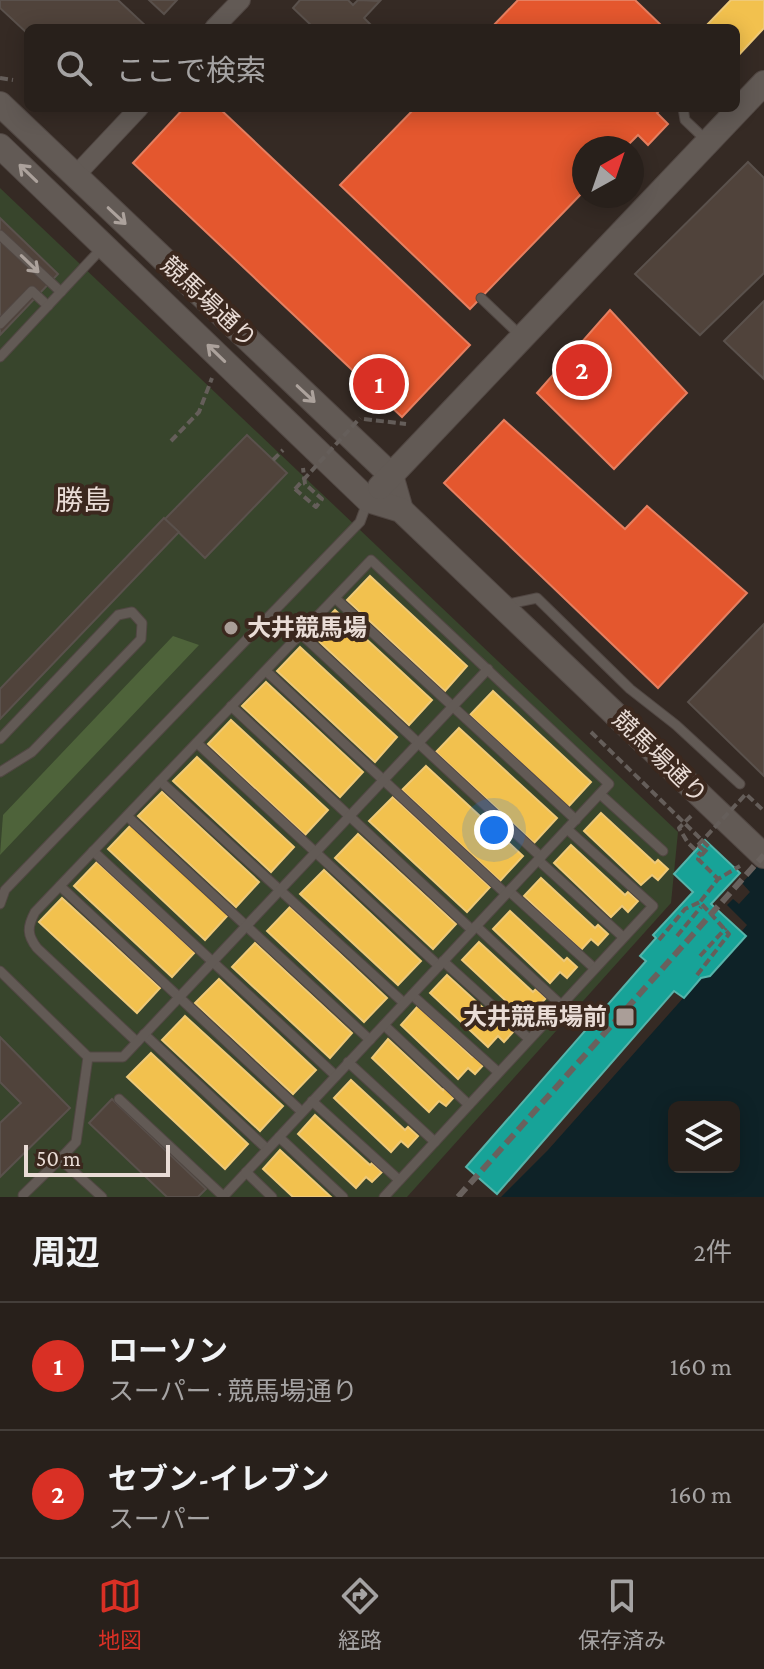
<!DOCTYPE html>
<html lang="ja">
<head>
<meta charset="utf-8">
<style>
	:root { --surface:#28201b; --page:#342d28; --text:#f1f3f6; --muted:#a5a3a3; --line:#443e3a; --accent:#d93025 }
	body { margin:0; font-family:"Crimson Pro","Noto Sans JP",serif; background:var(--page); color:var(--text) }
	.controls { position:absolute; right:24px; bottom:24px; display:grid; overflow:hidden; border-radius:12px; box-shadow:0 4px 20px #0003 }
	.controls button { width:72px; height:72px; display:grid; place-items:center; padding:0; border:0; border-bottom:2px solid var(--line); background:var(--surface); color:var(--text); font:40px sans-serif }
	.compass { position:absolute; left:572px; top:136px; width:72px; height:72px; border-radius:50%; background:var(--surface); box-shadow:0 4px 20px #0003; rotate:40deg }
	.scale { position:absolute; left:24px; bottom:20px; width:146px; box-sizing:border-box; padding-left:8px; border:4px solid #e9dcd6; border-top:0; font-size:22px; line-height:28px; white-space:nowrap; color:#e9dcd6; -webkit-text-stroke:6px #3b281e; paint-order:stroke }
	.you { position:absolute; left:494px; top:830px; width:28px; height:28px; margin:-20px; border:6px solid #fff; border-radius:50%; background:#1a73e8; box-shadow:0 0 0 12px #1a73e833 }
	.badge { display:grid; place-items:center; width:52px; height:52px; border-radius:50%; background:var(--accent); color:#fff; font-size:26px; font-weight:700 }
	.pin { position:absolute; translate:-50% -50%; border:4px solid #fff; box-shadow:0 2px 8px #0006 }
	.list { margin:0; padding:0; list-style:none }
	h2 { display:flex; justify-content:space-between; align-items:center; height:104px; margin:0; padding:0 32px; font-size:34px }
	h2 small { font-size:26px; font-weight:400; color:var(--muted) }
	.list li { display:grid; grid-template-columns:52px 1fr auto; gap:24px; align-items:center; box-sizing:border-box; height:128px; padding:0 32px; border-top:2px solid var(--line) }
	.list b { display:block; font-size:30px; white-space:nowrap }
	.list p { margin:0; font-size:26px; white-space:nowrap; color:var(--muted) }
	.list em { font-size:26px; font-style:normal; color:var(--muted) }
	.icon { flex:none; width:44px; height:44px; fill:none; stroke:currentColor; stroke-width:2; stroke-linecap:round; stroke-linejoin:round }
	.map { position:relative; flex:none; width:764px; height:1197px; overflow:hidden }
	.search { position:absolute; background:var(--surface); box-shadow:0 4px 20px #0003; left:24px; right:24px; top:24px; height:88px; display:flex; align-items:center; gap:20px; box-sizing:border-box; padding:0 28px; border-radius:12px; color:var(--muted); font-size:30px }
	.sheet { height:360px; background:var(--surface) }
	nav { display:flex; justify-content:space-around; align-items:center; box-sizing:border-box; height:112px; border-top:2px solid var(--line); background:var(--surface); font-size:22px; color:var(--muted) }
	nav a { display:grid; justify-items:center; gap:4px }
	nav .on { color:var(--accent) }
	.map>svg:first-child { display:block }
	.green { fill:#38452c }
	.forest { fill:#4e633a }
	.water { fill:#0e2227; fill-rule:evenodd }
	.homes { fill:#f2c14e; stroke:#efc977; stroke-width:2 }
	.shops { fill:#e4572e; stroke:#e67f60; stroke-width:2 }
	.public { fill:#17a398; stroke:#56b4ab; stroke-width:2 }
	.building { fill:#50433b; stroke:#5a514c; stroke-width:2 }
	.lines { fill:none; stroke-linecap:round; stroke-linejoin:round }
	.service-casing { stroke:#514743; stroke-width:11 }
	.minor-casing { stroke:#514743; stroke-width:20 }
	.tertiary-casing { stroke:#514743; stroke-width:26 }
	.path { stroke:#655e5a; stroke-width:4; stroke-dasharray:8 4; stroke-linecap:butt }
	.service { stroke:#625a55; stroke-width:9 }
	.minor { stroke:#625a55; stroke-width:18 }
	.tertiary { stroke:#625a55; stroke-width:24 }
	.rail { stroke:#69615d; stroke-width:6; stroke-dasharray:12 6; stroke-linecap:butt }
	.path-bridge { stroke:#655e5a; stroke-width:4; stroke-dasharray:8 4; stroke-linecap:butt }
	.oneway { stroke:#aca29c }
	.poi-dot { fill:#aa9e98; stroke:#3b281e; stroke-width:3 }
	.labels { text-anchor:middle; stroke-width:8; stroke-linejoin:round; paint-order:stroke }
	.street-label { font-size:24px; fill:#e9dcd6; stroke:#3b281e }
	.poi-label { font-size:24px; font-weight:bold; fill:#e9dcd6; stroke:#3b281e; text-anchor:start }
	.quarter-label { font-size:28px; fill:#e9dcd6; stroke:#3b281e }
</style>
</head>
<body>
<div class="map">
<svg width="764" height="1197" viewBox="0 0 764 1197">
	<rect width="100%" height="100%" fill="#352a24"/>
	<polygon class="green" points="0,188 678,832 671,903 407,1197 0,1197"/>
	<polygon class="forest" points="173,636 199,645 0,855 3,815"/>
	<path class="water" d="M764,859v338h-263l47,-47 153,-172 9,-2 36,-40 -4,-5 5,-6 -20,-20 6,-6 6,5 11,-12 -8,-9zM674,1107h60v60h-60z"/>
	<g class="homes">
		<polygon points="731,0 764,0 764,28 736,58 736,28 704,28"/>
		<polygon points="370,576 467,666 445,691 347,600"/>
		<polygon points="335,610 432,700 409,725 311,634"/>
		<polygon points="300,647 397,737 375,762 277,671"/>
		<polygon points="266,682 363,772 340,797 242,706"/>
		<polygon points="493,691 591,782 568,807 470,715"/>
		<polygon points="231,720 328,810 305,835 208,744"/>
		<polygon points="459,728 557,818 534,843 436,752"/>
		<polygon points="197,757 294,847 271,872 173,781"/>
		<polygon points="426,766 523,856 500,881 402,790"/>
		<polygon points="162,792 259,882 236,907 138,816"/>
		<polygon points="393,797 490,887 467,912 369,821"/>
		<polygon points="601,813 655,863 658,860 668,869 658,880 652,875 641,885 584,831"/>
		<polygon points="131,825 228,915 205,940 108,849"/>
		<polygon points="358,834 456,924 433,949 335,858"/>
		<polygon points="571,845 625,895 628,892 638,901 628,912 622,906 611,917 554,863"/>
		<polygon points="97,862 195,952 172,977 74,886"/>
		<polygon points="324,870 421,961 398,985 300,894"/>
		<polygon points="541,878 595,928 598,925 608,934 598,945 591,939 581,950 524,896"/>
		<polygon points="62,898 160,988 137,1013 39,922"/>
		<polygon points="290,907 387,998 364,1022 267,931"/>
		<polygon points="510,911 564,961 567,958 577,967 567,978 560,972 550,983 493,929"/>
		<polygon points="479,942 533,992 536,989 546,998 536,1009 530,1003 520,1014 462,960"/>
		<polygon points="255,943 352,1033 330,1058 232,967"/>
		<polygon points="447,975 502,1025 504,1022 514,1031 504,1042 498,1036 488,1047 430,993"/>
		<polygon points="219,979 316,1070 293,1094 195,1003"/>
		<polygon points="418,1006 472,1057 475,1054 485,1063 475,1074 468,1068 458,1079 401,1025"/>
		<polygon points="185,1016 283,1106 260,1131 162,1040"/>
		<polygon points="388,1039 443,1090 445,1086 455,1096 446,1106 439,1101 429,1112 372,1058"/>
		<polygon points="151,1053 248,1144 225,1169 127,1077"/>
		<polygon points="351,1080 405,1130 408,1127 418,1136 408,1147 401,1141 391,1152 334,1098"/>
		<polygon points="315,1115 370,1165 372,1163 382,1172 372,1182 366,1177 356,1188 298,1134"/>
		<polygon points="280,1150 331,1197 293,1197 263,1169"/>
	</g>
	<g class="shops">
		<polygon points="518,0 635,0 664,28 491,28"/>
		<polygon points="184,108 219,108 470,345 402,417 133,163"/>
		<polygon points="415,108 662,108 657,113 668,124 648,145 638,135 625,148 584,148 584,191 470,309 340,185"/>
		<polygon points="610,310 687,393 614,469 537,393"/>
		<polygon points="504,420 625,529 647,506 747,593 658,688 444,483"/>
	</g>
	<polygon class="public" points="705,840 740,873 711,904 746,936 710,976 701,978 684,998 674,991 497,1194 466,1167 646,961 640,956 656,938 653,935 693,892 674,874"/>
	<g class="building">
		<polygon points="0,0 118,0 148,28 28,28 28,34 0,8"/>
		<polygon points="149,0 177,0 164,14"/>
		<polygon points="300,0 348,0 353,5 358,0 380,1 364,18 374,28 314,28 293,8"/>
		<polygon points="748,162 764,178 764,273 700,335 635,274"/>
		<polygon points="0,218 58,274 0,335"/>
		<polygon points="764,301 764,379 724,341"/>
		<polygon points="247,435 287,473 205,558 165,519"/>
		<polygon points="164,518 179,532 0,719 0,689"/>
		<polygon points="764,624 764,776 688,702"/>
		<polygon points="0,1037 70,1108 0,1177 0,1123 21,1103 0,1082"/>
		<polygon points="112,1099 206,1189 198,1197 167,1197 89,1123"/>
	</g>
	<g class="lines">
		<defs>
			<g id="service">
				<polyline points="683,108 685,120 708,142"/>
				<polyline points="0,235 61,292"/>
				<polyline points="481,298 522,337"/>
				<polyline points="0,324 32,291 48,306"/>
				<polyline points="0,357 102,248"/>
				<polyline points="335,598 576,820"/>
				<polyline points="504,605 537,598 630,689 676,725 740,784"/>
				<polyline points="301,634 541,857"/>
				<polyline points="266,671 506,894"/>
				<polyline points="231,706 472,930"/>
				<polyline points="0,739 118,615 132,612 142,623 141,639 32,752 0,772"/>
				<polyline points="197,743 439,966"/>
				<polyline points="160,781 404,1003"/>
				<polyline points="600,794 663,851"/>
				<polyline points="127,816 370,1040"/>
				<polyline points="93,851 336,1076"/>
				<polyline points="538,860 623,937"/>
				<polyline points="60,886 302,1112"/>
				<polyline points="509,891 594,968"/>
				<polyline points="0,904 5,890 360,522 367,503"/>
				<polyline points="476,926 560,1004"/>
				<polyline points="443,961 528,1038"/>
				<polyline points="0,971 88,1057"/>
				<polyline points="412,995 498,1072"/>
				<polyline points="384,1025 469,1105"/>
				<polyline points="144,1034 267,1149"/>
				<path d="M137,1042l-100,-94c-10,-13 -10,-21 -2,-36l336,-352 238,224 -386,413"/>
				<polyline points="348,1062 435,1142"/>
				<polyline points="119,1099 223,1196"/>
				<polyline points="312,1101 399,1180"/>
				<polyline points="279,1137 343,1197"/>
				<polyline points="246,1172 272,1197"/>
				<polyline points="23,1195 60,1159"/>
				<polyline points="102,1197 60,1159 76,1142 88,1057 123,1057 488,669"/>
				<polyline points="384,1197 653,906 567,829"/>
			</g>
			<g id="minor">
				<polyline points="214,28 241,0"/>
				<polyline points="75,176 139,108"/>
			</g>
			<g id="tertiary">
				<polyline points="0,104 391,475 401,510"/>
				<polyline points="0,146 368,500 401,510 764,856"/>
				<polyline points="380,487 764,83"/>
			</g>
		</defs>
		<use href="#service" class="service-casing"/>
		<use href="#minor" class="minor-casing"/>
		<use href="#tertiary" class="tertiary-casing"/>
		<g class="path">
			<polyline points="0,78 13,80"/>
			<polyline points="364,419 406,424"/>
			<polyline points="171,441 199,412 212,378"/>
			<polyline points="273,460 283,450"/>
			<polyline points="295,489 316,507 322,499 305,484 303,468"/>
			<polyline points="591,732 709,847 698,859 718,879"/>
			<polyline points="691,816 679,828 688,843 702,856"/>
			<polyline points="698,845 705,851"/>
			<polyline points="677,936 701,907"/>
			<polyline points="659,940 685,909 700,902"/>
			<polyline points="700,956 726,928"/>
			<polyline points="697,975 729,934 700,902 718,879 740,866"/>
		</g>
		<use href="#service" class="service"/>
		<use href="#minor" class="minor"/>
		<use href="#tertiary" class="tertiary"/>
		<polyline class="rail" points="458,1197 764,855"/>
		<g class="path-bridge">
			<polyline points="295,489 360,418"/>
			<polyline points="698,845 746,794 764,811"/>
		</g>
	</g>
	<defs><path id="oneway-shaft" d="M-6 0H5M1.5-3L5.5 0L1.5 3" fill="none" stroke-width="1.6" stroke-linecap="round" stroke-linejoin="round" transform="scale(2)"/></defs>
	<g class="oneway">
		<use href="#oneway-shaft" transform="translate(28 173) rotate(-136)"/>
		<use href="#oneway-shaft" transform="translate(117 216) rotate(43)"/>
		<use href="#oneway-shaft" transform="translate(30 264) rotate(44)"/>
		<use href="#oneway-shaft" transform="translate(216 353) rotate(-136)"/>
		<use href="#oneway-shaft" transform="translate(306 394) rotate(43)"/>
	</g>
	<g class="poi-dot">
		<circle cx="231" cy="628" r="8"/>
		<rect x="615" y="1007" width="20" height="20" rx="4"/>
	</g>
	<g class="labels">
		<g class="street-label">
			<text transform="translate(209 302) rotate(43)" y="8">競馬場通り</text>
			<text transform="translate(660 757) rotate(44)" y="8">競馬場通り</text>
		</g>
		<g class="poi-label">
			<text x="247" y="636">大井競馬場</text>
			<text x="607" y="1025" text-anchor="end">大井競馬場前</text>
		</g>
		<g class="quarter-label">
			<text x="83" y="510">勝島</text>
		</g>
	</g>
</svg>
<div class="controls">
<button><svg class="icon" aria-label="layers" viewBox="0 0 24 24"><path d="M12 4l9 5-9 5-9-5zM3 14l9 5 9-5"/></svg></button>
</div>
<svg class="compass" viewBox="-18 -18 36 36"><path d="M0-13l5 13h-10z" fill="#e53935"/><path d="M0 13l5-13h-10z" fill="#a5a3a3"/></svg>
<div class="scale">50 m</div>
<div class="you"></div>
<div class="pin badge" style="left:379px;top:384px">1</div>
<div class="pin badge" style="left:582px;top:370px">2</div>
<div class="search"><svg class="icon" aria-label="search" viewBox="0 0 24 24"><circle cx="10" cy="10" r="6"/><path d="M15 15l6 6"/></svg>ここで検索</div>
</div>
<section class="sheet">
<h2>周辺<small>2件</small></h2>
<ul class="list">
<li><span class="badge">1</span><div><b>ローソン</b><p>スーパー · 競馬場通り</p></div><em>160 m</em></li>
<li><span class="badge">2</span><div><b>セブン-イレブン</b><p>スーパー</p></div><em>160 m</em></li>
</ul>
</section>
<nav>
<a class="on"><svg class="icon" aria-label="map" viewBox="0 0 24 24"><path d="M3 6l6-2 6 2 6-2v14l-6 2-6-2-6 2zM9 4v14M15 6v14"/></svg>地図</a>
<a><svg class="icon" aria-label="directions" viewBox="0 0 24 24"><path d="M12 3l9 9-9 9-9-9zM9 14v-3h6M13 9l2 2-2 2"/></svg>経路</a>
<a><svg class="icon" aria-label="saved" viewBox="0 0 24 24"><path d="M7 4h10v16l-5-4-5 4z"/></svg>保存済み</a>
</nav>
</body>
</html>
